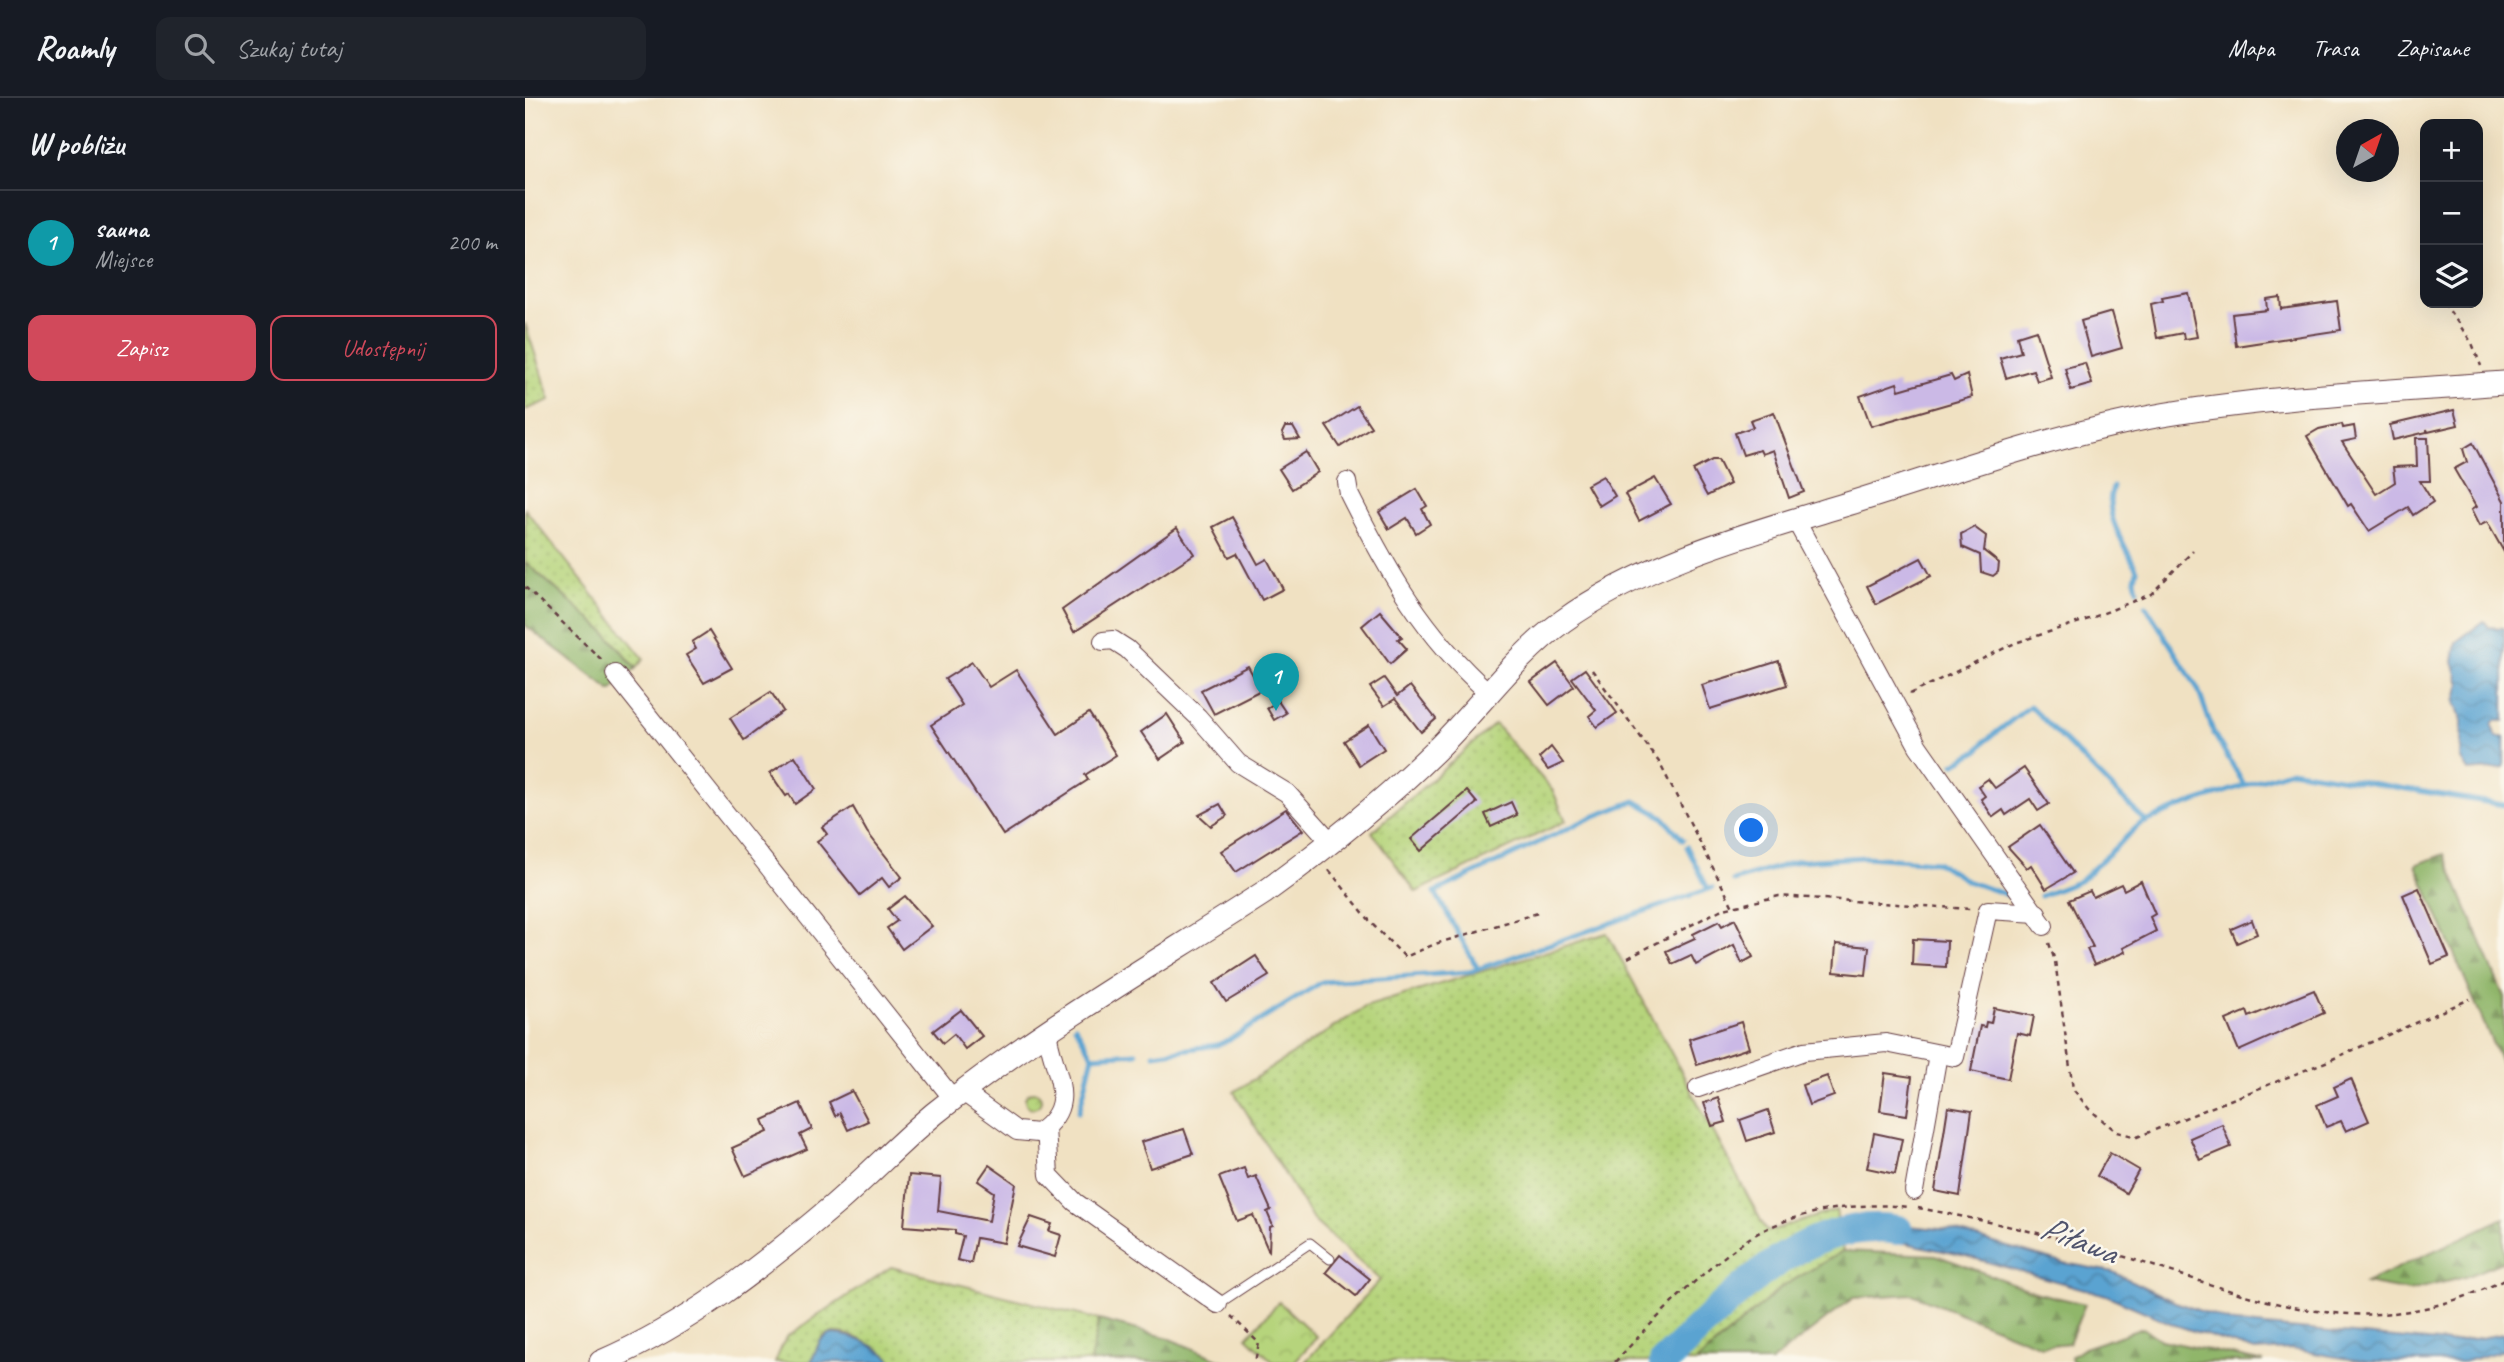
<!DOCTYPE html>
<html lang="pl">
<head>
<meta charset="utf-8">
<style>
	:root { --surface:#171b24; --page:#20242c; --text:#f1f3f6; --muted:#9ea1a6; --line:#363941; --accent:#d1495b }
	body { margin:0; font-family:Caveat,sans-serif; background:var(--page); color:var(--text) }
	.controls { position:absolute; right:21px; top:21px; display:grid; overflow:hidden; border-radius:14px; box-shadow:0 7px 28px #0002 }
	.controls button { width:63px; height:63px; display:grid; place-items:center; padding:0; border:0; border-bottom:2px solid var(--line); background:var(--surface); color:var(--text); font:35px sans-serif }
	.compass { position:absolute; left:1811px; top:21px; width:63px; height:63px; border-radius:50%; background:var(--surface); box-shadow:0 7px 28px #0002; rotate:40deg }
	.you { position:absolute; left:1227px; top:733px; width:24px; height:24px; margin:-18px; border:5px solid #fff; border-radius:50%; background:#1a73e8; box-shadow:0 0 0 10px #1a73e833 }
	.badge { display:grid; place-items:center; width:46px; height:46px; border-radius:50%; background:var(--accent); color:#fff; font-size:23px; font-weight:700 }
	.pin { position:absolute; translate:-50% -58px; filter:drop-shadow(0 2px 4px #0008) }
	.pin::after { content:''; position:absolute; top:37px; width:24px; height:21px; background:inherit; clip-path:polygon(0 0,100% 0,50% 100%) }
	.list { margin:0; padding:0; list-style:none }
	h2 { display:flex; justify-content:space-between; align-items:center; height:91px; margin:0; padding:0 28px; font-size:30px }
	h2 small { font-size:23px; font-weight:400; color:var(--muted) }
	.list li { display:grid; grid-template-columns:46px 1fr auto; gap:21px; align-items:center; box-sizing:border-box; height:105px; padding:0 28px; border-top:2px solid var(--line) }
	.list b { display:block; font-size:26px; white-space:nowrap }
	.list p { margin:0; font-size:23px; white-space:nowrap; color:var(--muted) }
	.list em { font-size:23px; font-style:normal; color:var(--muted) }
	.actions { display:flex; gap:14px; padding:21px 28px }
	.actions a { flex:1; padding:16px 0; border:2px solid var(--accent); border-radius:14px; text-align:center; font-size:24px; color:var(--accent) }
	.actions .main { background:var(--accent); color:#fff }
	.icon { flex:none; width:38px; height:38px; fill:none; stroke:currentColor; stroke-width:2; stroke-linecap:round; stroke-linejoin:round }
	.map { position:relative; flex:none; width:1979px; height:1264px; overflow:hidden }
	header { display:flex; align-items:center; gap:42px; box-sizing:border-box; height:98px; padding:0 35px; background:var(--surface); border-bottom:2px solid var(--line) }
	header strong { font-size:33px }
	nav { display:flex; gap:38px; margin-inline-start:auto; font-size:24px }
	.search { width:490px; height:63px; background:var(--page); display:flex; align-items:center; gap:18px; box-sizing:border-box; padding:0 24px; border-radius:14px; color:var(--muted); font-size:26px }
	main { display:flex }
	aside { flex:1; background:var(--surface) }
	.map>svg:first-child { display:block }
	.grass { fill:url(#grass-dots); stroke:#807a53; stroke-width:2 }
	.forest { fill:url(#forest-firs); stroke:#6d6a4b; stroke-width:2 }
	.park { fill:url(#park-crowns); stroke:#807a53; stroke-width:2 }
	.water { fill:url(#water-waves); stroke:#52617e; stroke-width:2 }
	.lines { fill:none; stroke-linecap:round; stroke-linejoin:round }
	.stream { stroke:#5aa3d1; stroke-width:5 }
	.river { stroke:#5aa3d1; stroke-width:30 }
	.building { fill:#cbb9e6 }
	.service-casing { stroke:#633c42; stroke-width:11 }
	.minor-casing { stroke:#633c42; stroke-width:20 }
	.tertiary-casing { stroke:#633c42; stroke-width:25 }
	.path { stroke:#633c42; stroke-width:2.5; stroke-dasharray:5 5; stroke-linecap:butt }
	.service { stroke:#fff; stroke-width:9 }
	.minor { stroke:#fff; stroke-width:18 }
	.tertiary { stroke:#fff; stroke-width:23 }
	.labels { text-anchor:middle; stroke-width:5; stroke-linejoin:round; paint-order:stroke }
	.water-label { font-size:35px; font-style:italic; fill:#50546d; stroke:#fbf7ec }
</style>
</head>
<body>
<header>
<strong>Roamly</strong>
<div class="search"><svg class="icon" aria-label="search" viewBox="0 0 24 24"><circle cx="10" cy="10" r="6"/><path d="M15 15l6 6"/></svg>Szukaj tutaj</div>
<nav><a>Mapa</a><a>Trasa</a><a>Zapisane</a></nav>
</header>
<main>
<aside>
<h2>W pobliżu<small></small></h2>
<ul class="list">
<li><span class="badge" style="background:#0f9aa8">1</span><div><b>sauna</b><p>Miejsce</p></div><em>200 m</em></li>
</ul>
<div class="actions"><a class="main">Zapisz</a><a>Udostępnij</a></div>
</aside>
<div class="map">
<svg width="1979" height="1264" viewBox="0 0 1979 1264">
	<defs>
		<pattern id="grass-dots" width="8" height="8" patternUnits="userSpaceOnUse" patternTransform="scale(1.75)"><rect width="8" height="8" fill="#b6d47b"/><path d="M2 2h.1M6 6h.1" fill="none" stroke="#9eb66a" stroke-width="1.8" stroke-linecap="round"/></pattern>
		<pattern id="forest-firs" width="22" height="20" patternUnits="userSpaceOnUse" patternTransform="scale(1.75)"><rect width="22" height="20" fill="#90b66b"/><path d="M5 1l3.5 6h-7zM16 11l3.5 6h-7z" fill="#789358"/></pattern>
		<pattern id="park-crowns" width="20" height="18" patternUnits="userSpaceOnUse" patternTransform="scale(1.75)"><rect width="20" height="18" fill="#b6d47b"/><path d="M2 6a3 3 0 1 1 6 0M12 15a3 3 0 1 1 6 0" fill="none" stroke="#9eb66a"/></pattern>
		<pattern id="water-waves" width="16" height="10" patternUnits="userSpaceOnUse" patternTransform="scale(1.75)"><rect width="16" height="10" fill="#5aa3d1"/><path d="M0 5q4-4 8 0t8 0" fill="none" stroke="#4c84aa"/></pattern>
	</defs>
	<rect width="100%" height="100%" fill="#fbf7ec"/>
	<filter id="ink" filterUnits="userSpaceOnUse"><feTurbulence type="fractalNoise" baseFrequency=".0143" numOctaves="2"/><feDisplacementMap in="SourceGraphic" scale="14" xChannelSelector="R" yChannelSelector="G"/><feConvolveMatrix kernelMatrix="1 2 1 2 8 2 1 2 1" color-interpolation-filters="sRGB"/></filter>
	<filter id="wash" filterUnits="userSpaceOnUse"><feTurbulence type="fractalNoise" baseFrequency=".00686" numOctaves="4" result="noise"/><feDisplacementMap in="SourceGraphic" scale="28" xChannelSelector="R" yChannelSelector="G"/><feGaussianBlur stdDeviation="1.57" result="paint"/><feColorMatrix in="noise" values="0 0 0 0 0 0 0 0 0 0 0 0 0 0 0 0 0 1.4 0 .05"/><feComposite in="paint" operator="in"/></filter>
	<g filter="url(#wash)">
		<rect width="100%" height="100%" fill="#f0e1c2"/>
		<g class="grass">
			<polygon points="0,225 25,302 0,312"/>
			<polygon points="0,411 119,561 111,570 81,535 0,464"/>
			<polygon points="970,626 1028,693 1041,723 891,794 847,734"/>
			<polygon points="1082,835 1242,1134 1311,1112 1318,1153 1257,1189 1171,1264 780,1264 855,1182 788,1122 709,994 840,909"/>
			<path d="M366,1169l208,53 -9,42h-197c-10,-13 -47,-34 -65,-28 -10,4 -12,19 -17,28h-36l11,-25z"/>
		</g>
		<g class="forest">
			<polygon points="0,464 81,535 111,570 86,593 0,527"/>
			<polygon points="1919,756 1979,899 1979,972 1891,767"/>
			<polygon points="1979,1120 1979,1163 1940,1179 1884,1193 1840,1185"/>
			<polygon points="1318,1153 1411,1157 1513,1195 1560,1206 1544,1245 1516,1248 1387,1196 1328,1200 1246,1264 1171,1264 1257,1189"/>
			<polygon points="574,1222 640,1239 700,1264 565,1264"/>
			<polygon points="1618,1230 1636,1242 1739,1264 1547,1264 1546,1259 1559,1250"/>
		</g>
		<g class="park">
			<circle cx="508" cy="1002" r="8"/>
			<polygon points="754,1204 792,1239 769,1264 748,1264 722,1239"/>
		</g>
		<g class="water">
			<polygon points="1959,523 1964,529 1979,530 1979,623 1969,623 1967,628 1971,639 1979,639 1979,670 1943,673 1935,660 1937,623 1930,604 1935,586 1928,564 1931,544"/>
			<polygon points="1342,1124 1425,1132 1534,1164 1588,1174 1650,1204 1709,1225 1924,1245 1979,1236 1979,1252 1938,1264 1841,1264 1766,1251 1730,1253 1650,1227 1581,1197 1437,1157 1366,1142 1333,1140 1332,1125"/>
			<path d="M304,1236c20,-1 51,12 64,28h-82l9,-21z"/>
		</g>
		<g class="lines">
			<g class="stream">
				<path d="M1588,389c-11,27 12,58 24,83l-2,9 2,10"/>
				<polyline points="1621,508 1673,591 1689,636 1720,688"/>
				<polyline points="1429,666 1454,652 1459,644 1505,608 1621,724"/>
				<polyline points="1162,749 1183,791"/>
				<polyline points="1208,783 1273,763 1341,759 1412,764 1442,783 1488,799"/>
				<polyline points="1516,798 1555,783 1615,726 1655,709 1766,672 1979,707"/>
				<polyline points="953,871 910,794 1065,720 1110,703 1138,719 1158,742"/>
				<polyline points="550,928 568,958"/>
				<polyline points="629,956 692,947 704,942 797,884 944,874 1187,790"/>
				<polyline points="554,1014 568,958 611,955"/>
			</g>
			<path class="river" d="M1139,1264c63,-59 138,-149 234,-132"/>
		</g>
		<g id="blocks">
			<g class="building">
				<polygon points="1663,195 1672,239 1659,241 1658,235 1632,240 1626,206 1638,203 1637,200"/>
				<polygon points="1755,199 1756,211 1812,203 1816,232 1711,248 1707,216 1742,212 1741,201"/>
				<polygon points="1587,214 1597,250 1566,259 1556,223"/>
				<polygon points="1511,232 1526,279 1512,283 1508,272 1481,280 1475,260 1496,254 1492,238"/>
				<polygon points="1560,265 1567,286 1546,292 1540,270"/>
				<polygon points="1426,277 1429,283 1442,277 1447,299 1346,328 1335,298 1372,285 1374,292"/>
				<polygon points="832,308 846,329 815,349 801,328"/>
				<polygon points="1929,312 1933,327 1903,334 1902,331 1902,334 1868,342 1865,327"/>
				<polygon points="1249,314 1279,394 1264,400 1248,352 1237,356 1235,352 1218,357 1210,335 1228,329 1225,322"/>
				<polygon points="1817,326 1818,330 1829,328 1831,341 1817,344 1851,396 1870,384 1868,369 1892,368 1891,340 1903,340 1905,383 1895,383 1908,404 1888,417 1883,409 1844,433 1826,406 1823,408 1782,338 1794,331"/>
				<polygon points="760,329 768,329 775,341 760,342 757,335"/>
				<polygon points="1948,345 1979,403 1979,454 1962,424 1954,428 1946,412 1951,409 1929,371 1942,364 1938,351"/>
				<polygon points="781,354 793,374 767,391 754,371"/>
				<polygon points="1187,362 1193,362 1205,386 1182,398 1168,372"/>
				<polygon points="1078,378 1090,398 1074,408 1062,387"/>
				<polygon points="1130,380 1146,406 1114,423 1100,396"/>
				<polygon points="892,391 902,408 897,411 905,426 891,435 882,420 864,431 854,414"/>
				<polygon points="707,419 733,466 742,461 758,491 737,502 712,455 704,459 688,429"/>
				<polygon points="1449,429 1461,438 1459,453 1474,465 1473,474 1468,478 1456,474 1455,457 1437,449 1436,436"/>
				<polygon points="652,430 669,456 549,534 537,512"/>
				<polygon points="1396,460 1406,478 1351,506 1342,488"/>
				<polygon points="855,513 877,539 873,541 882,551 865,566 837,528"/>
				<polygon points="184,533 207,570 179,585 161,557 171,551 167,544"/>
				<polygon points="1254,563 1262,587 1185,611 1177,587"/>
				<polygon points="447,564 464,589 491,572 533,636 564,615 591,657 560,677 563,682 478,737 406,627 437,607 420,581"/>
				<polygon points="1032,565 1049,588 1024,607 1006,584"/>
				<polygon points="723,568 736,592 689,616 676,592"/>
				<polygon points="1060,571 1092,615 1072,629 1064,618 1071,612 1047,580"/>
				<polygon points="859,580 872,598 885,588 911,621 896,634 870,601 859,608 845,589"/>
				<polygon points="246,594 258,613 219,642 205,620"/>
				<polygon points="753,603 761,615 749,622 742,610"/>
				<polygon points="642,616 660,644 635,661 616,634"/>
				<polygon points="844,627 859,651 834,667 819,643"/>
				<polygon points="1026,649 1038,665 1023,672 1014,660"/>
				<polygon points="270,658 291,691 270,706 264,696 261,698 245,675"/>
				<polygon points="1499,670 1524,706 1513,713 1505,701 1481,717 1478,712 1468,719 1456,701 1460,698 1453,688 1463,681 1470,690"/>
				<polygon points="942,693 952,705 896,753 886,741"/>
				<polygon points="986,704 992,717 966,729 960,716"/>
				<polygon points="695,706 702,718 686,728 674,717"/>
				<polygon points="328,709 342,734 377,779 364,789 357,780 335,797 292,743 302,736 297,729"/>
				<polygon points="761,711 778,732 711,774 696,753"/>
				<polygon points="1515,727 1548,775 1521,791 1506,767 1502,770 1483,749"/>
				<polygon points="1616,783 1630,816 1625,819 1631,833 1598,850 1600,854 1569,867 1562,851 1568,849 1544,802 1565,793 1568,799 1596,786 1599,792"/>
				<polygon points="1894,790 1924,859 1907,866 1878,797"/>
				<polygon points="380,798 407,828 377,851 362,830 372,823 363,811"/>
				<polygon points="1210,821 1228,859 1217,865 1209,847 1171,867 1166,857 1147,866 1141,853 1170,840 1168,836 1194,823 1197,828"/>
				<polygon points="1727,822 1732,836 1712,845 1706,831"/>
				<polygon points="1388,841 1422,843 1421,869 1387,867"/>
				<polygon points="1311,846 1344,849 1341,877 1309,874"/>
				<polygon points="731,858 744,878 701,904 689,885"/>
				<polygon points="1789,892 1799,915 1714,953 1701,922 1722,913 1724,919"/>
				<polygon points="1469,910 1509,918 1505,938 1492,935 1483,981 1446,973 1455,928 1460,929 1461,924 1466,925"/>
				<polygon points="436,912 457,938 440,951 429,936 418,945 408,933"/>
				<polygon points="1216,924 1224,950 1172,967 1164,941"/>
				<polygon points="1360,975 1387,979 1382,1017 1355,1013"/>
				<polygon points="1302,978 1309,998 1284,1007 1277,987"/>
				<polygon points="1826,981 1844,1023 1821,1033 1816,1023 1801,1029 1792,1007 1813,998 1809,989"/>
				<polygon points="327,993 343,1023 323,1032 315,1015 310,1018 304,1004"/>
				<polygon points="1193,1000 1201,1024 1187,1028 1179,1005"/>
				<polygon points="275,1005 287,1031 275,1037 282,1051 220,1078 207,1050 243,1034 238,1022"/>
				<polygon points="1423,1009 1447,1013 1435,1098 1410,1093"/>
				<polygon points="1243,1012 1250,1034 1222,1043 1215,1022"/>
				<polygon points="1697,1026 1706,1049 1675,1062 1665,1040"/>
				<polygon points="659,1031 668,1056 625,1070 616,1044"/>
				<polygon points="1349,1035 1377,1041 1370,1076 1342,1070"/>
				<polygon points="1585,1055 1614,1072 1601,1095 1572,1078"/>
				<polygon points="464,1067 491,1086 479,1145 451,1140 446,1165 432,1162 438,1138 430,1136 430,1132 379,1128 384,1077 416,1080 413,1113 464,1123 469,1094 453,1083"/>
				<polygon points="719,1070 723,1081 731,1078 746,1112 742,1114 748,1128 745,1129 744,1154 728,1117 712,1123 694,1079"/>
				<polygon points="506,1119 527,1126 524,1133 536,1137 530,1159 492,1148"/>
				<polygon points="815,1157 845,1181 831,1198 801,1174"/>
			</g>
		</g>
	</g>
	<g filter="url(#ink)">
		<use href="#blocks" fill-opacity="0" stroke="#633c42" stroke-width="2"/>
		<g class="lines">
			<defs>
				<polyline id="service" points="693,1206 785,1145 805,1161"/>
				<g id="minor">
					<path d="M822,384l2,12c39,78 74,140 140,199"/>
					<polyline points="1270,421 1393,648 1519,828"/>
					<polyline points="578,543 588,542 602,551 673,619 713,665 762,695 805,743"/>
					<polyline points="90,576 429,1002"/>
					<polyline points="1173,990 1279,953 1361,945 1430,959 1463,812 1512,815"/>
					<path d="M438,994l54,39 21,2c44,-30 13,-62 9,-103"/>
					<polyline points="521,1030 524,1077 550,1104 693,1206"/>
					<polyline points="1389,1093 1413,956"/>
				</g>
				<path id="tertiary" d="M76,1264c87,-37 160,-95 232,-156 35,-30 67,-64 102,-93 104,-83 219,-149 330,-221 59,-43 119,-91 171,-142 43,-42 78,-93 127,-129 82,-59 185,-87 281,-116 101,-31 203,-68 307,-88 116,-21 235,-25 353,-34"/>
			</defs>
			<use href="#service" class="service-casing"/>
			<use href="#minor" class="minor-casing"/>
			<use href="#tertiary" class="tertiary-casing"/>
			<g class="path">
				<polyline points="1919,205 1947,245 1956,268"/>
				<polyline points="0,489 78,563"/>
				<polyline points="1067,572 1134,664 1208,809"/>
				<polyline points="1385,596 1490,545 1564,521 1626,496 1668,453"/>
				<polyline points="804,772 849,828 880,859 910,846 1016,814"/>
				<polyline points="1524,845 1530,863 1548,991 1564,1011 1592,1034 1612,1039 1803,963 1945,901"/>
				<polyline points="1103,860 1195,812 1254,798 1445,811"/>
				<path d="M1393,1110c72,13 147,30 217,52 135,43 232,87 369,20"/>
				<polyline points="706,1218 734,1245 730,1264"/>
				<path d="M1090,1264c39,-42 82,-87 129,-120 41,-30 114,-41 163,-35"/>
			</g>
			<use href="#service" class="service"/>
			<use href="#minor" class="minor"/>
			<use href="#tertiary" class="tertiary"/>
		</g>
	</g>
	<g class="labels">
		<g class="water-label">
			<text transform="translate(1554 1141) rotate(21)" y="12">Piława</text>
		</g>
	</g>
</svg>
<div class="controls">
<button>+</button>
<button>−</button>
<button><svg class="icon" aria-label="layers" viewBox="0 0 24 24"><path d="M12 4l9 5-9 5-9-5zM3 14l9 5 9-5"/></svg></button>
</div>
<svg class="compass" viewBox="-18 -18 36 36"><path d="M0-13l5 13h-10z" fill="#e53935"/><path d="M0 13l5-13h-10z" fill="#9ea1a6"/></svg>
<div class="you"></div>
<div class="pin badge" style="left:751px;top:613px;background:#0f9aa8">1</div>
</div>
</main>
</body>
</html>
